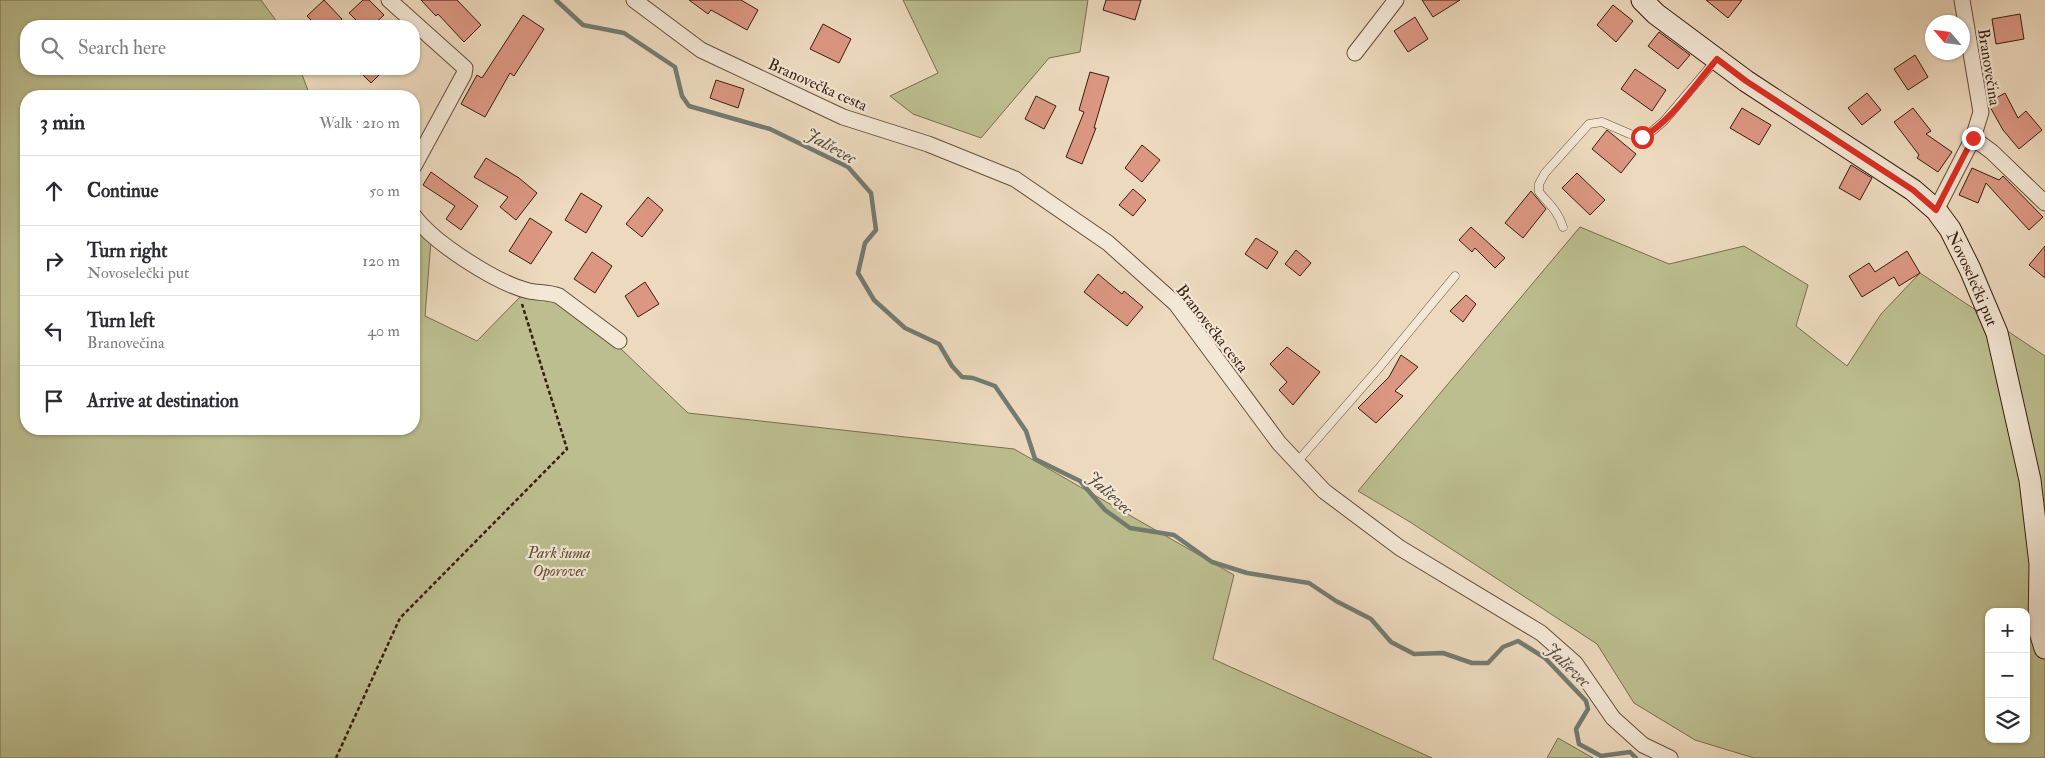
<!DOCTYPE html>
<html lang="en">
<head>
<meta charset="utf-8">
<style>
	:root { --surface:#fff; --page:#f2f2f3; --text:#2b2b33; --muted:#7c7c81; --line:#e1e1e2 }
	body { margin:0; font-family:"IM FELL Double Pica",serif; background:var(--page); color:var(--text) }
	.controls { position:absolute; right:15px; bottom:15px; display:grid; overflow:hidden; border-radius:10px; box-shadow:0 1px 4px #0004 }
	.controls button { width:45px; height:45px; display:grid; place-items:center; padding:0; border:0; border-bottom:1px solid var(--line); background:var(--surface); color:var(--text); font:25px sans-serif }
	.compass { position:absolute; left:1925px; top:15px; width:45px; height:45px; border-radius:50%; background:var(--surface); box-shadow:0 1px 4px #0004; rotate:298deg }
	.stop { position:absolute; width:15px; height:15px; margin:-11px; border:4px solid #d93025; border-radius:50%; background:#fff }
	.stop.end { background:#d93025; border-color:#fff; box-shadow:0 1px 5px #0008 }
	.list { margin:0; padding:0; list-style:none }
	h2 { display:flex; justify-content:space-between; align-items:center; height:65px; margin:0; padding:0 20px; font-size:21px }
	h2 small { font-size:16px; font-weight:400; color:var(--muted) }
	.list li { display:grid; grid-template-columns:32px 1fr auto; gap:15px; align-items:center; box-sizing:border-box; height:70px; padding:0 20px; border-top:1px solid var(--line) }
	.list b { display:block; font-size:19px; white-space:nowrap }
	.list p { margin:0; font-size:16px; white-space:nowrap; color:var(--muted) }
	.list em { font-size:16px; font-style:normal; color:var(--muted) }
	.icon { flex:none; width:28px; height:28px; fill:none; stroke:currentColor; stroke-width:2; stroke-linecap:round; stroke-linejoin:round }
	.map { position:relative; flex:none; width:2045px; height:758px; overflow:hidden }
	.search { position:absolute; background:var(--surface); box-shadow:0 1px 4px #0004; left:20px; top:20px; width:400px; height:55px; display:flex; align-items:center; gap:12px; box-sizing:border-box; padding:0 18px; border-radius:20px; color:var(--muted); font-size:19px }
	.panel { position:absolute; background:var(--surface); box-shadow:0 1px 4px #0004; left:20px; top:90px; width:400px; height:345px; border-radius:20px }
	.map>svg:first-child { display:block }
	.green { fill:#bcbe8f; stroke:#7b6d4e; fill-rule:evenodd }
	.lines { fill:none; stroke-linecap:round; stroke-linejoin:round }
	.stream { stroke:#737b71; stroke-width:4.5 }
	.building { fill:#dc9783; stroke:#3a1c0d }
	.lane-casing { stroke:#674c39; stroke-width:9 }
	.street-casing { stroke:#674c39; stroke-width:17 }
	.secondary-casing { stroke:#3a1c0d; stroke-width:23 }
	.path { stroke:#3a1c0d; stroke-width:2.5; stroke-dasharray:4 2.5; stroke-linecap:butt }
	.lane { stroke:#f3e7d5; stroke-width:8 }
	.street { stroke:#f3e7d5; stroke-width:15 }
	.secondary { stroke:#f3e7d5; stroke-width:21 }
	.route { stroke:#d93025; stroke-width:6 }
	.labels { text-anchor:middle; stroke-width:4.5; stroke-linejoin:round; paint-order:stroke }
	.street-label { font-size:16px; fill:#3a1c0d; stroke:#f3e7d5 }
	.park-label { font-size:16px; font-style:italic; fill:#614d34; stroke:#f3e7d5 }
	.water-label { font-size:18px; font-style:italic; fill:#564b3f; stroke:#f3e7d5 }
</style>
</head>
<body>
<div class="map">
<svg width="2045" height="758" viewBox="0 0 2045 758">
	<rect width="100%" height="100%" fill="#eddabe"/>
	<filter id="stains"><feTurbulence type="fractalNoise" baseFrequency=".004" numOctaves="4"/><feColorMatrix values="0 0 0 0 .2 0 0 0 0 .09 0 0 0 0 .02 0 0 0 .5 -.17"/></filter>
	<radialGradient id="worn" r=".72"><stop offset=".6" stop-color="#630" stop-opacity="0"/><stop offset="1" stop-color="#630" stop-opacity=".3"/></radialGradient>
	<g class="green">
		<polygon points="0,0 261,0 280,26 26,26 26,69 300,69 310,96 26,96 26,429 414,429 414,208 432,228 425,316 477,341 520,297 575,305 688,413 1014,449 1234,575 1213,659 1432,758 0,758"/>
		<polygon points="903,0 1088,0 1080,52 1049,58 981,138 913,114 890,96 938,73"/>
		<path d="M1580,227l89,37 75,-18 64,39 -12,41 51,40 34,-52 39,-41 125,83v402h-291l-59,-18 -61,-37 -37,-59 -187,-122 -52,-31zM1989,612h37v127h-37z"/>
		<polygon points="1558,738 1593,758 1547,758"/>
	</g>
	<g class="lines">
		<polyline class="stream" points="556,0 583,25 624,33 675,67 682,96 689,106 770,129 848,167 871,193 876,230 865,243 858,273 874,300 905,328 939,344 952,366 962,377 973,378 995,386 1026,431 1035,459 1080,481 1105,510 1130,528 1174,535 1212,562 1247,573 1309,583 1336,601 1371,619 1391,642 1414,654 1443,653 1472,663 1488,663 1503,647 1518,641 1545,658 1586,701 1588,709 1576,729 1579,744 1601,756 1630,752 1636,758"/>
	</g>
	<g class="building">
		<polygon points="324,0 342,19 334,26 317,26 307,16"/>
		<polygon points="363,0 369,0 384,15 372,26 362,26 349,13"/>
		<polygon points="421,0 457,0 481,25 464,42 438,14 436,16"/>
		<polygon points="689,0 741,0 758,10 747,30 711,10 708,14"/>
		<polygon points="1106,0 1141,0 1135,20 1103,10"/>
		<polygon points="1422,0 1460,0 1433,17"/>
		<polygon points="1706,0 1742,0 1728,18"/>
		<polygon points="1613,5 1633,21 1616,42 1597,25"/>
		<polygon points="2020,14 2024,39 1996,44 1992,19"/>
		<polygon points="523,15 544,29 514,76 510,73 485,117 461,104 477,75 482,78"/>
		<polygon points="1415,17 1428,39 1408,52 1394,31"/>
		<polygon points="823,24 851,39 839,63 810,49"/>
		<polygon points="1659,32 1690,55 1678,69 1648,46"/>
		<polygon points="1915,55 1928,77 1908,90 1894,69"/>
		<polygon points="357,69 385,69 371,83"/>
		<polygon points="1635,69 1666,90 1652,111 1621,89"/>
		<polygon points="1090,72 1109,77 1094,128 1096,128 1082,164 1066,157 1084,112 1079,110"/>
		<polygon points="716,80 744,89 738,108 710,98"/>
		<polygon points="1867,93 1881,110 1862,125 1848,108"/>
		<polygon points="2005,93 2018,118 2026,111 2042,130 2019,149 2003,130 1989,105 1989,102"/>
		<polygon points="1036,96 1056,106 1044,129 1025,119"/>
		<polygon points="1742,108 1771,125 1759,145 1730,128"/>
		<polygon points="1913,108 1931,131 1926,134 1952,152 1938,172 1917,158 1919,155 1894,122"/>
		<polygon points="1607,130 1636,154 1621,173 1592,149"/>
		<polygon points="1142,145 1160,160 1142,182 1125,168"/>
		<polygon points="486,158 519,178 537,193 516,220 500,207 508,197 474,177"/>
		<polygon points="1851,165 1872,178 1860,200 1839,188"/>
		<polygon points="1972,168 1999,180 2003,176 2043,217 2029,230 1986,183 1978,203 1959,195"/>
		<polygon points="431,172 478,206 461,230 446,219 455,206 423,185"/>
		<polygon points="1577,173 1605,200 1590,215 1562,188"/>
		<polygon points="1133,189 1146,200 1133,216 1119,205"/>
		<polygon points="1531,191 1546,209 1523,238 1505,223"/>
		<polygon points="581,193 602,206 586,233 565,220"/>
		<polygon points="648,197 663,210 642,237 626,224"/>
		<polygon points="530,218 552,232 531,264 509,251"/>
		<polygon points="1471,227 1505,258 1495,268 1475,248 1472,252 1459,240"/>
		<polygon points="1256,238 1278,252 1267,269 1245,254"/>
		<polygon points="2045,246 2045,278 2029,265"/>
		<polygon points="1296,250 1311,263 1300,276 1285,264"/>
		<polygon points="1907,251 1920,273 1899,286 1894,277 1862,297 1849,276 1869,263 1875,272"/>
		<polygon points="592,252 612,266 595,293 574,279"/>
		<polygon points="1098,274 1122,294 1124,291 1143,307 1127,326 1084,292"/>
		<polygon points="645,282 659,304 638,317 625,296"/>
		<polygon points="1466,295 1476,304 1463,322 1450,311"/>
		<polygon points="1287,347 1320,372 1293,405 1279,390 1287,382 1270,364"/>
		<polygon points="1401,355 1418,367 1395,391 1403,396 1376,423 1358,408 1389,377"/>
	</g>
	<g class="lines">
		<defs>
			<g id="lane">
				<path d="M1563,227c-5,-16 -14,-23 -24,-35v-8l6,-11 44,-49 13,-2 28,12 12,3 8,-4 14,-12 51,-60"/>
				<polyline points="1297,462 1379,368 1455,276"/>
			</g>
			<g id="street">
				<polyline points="389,0 465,68 464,74 414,166"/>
				<polyline points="634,0 701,50 843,117 928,144 1015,179 1108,243 1176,304 1279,443 1324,491 1400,548 1541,633 1575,663 1613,718 1643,745 1670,758"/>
				<polyline points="1355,53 1396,0"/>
				<polyline points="1973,138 1992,152 2045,203"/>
				<polyline points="1936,210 1973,138 1981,112 1962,0"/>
				<path d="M414,216c20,27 82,67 115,75 10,2 20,1 30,5l60,45"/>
			</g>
			<g id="secondary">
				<path id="s1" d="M1642,0l14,14 90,67 167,109 23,20 14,19 20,40 27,64 33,147 10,84 -1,65 6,19"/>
			</g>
		</defs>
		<use href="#lane" class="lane-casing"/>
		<use href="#street" class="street-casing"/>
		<use href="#secondary" class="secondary-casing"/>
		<polyline class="path" points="336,758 400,618 567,449 522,304"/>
		<use href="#lane" class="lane"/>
		<use href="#street" class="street"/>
		<use href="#secondary" class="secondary"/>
	</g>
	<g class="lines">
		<path class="route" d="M1642,137c26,-12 56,-56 75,-78l29,22 167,109 23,20 37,-72"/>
	</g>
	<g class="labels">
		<g class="street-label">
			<text transform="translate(1990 67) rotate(81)" y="6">Branovečina</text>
			<text transform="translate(818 84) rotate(24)" y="6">Branovečka cesta</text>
			<text dy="6" stroke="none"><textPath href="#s1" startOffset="440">Novoselečki put</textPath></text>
			<text transform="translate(1213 328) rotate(52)" y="6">Branovečka cesta</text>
		</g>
		<g class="park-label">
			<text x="559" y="558">Park šuma<tspan x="559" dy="18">Oporovec</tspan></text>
		</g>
		<g class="water-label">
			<text transform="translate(831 146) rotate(29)" y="6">Jalševec</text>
			<text transform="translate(1110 493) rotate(42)" y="6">Jalševec</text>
			<text transform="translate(1568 665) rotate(44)" y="6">Jalševec</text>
		</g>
	</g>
	<rect width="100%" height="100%" filter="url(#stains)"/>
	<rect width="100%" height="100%" fill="url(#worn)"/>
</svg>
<div class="controls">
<button>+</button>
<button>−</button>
<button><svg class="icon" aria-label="layers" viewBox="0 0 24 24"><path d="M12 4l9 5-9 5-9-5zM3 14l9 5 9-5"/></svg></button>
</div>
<svg class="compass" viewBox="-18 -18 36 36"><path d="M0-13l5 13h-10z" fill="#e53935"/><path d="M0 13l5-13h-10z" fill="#7c7c81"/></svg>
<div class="stop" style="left:1642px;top:137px"></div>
<div class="stop end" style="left:1973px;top:138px"></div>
<div class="search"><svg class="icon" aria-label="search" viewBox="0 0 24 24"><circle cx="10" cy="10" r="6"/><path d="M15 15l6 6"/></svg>Search here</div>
<section class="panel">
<h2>3 min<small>Walk · 210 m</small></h2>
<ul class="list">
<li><svg class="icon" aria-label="ahead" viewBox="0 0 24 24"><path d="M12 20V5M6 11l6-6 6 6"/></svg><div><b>Continue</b></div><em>50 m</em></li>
<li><svg class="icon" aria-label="right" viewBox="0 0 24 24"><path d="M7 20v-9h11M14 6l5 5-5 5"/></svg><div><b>Turn right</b><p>Novoselečki put</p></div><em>120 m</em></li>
<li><svg class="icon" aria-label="left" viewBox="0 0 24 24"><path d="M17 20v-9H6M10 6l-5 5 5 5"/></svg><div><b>Turn left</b><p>Branovečina</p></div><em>40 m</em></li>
<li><svg class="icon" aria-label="arrive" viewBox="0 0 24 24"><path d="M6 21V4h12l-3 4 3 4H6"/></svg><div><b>Arrive at destination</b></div></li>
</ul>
</section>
</div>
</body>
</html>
